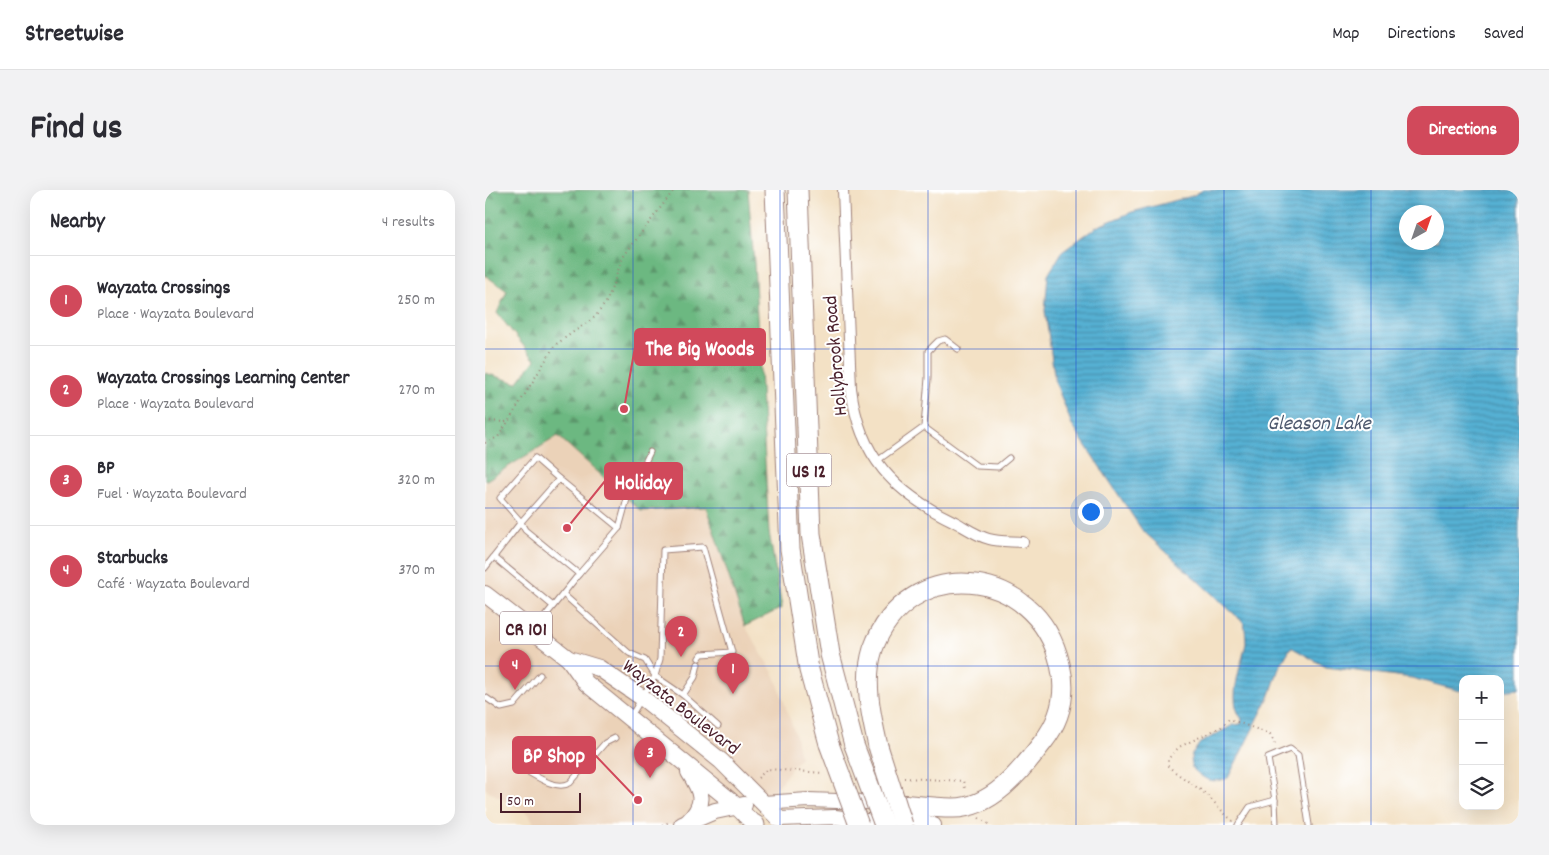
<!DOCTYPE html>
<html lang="en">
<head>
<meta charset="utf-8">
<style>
	:root { --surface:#fff; --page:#f2f2f3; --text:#2b2b33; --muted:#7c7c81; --line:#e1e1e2; --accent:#d1495b }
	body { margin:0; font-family:Dekko,sans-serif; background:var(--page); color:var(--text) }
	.controls { position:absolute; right:15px; bottom:15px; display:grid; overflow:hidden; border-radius:10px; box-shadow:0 5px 20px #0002 }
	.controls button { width:45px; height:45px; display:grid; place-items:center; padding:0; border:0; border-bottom:1px solid var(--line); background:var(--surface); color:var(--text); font:25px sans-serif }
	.compass { position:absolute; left:914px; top:15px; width:45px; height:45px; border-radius:50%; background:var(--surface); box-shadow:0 5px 20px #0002; rotate:40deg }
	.scale { position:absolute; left:15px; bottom:12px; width:81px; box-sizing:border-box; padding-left:5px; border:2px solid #4a1f2b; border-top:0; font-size:14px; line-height:18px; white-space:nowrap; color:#4a1f2b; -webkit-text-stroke:4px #fff; paint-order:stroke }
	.you { position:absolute; left:605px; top:321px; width:18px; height:18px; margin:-12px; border:4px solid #fff; border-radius:50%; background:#1a73e8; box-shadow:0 0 0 8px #1a73e833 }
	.badge { display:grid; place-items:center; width:32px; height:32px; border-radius:50%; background:var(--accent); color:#fff; font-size:16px; font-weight:700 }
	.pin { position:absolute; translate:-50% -41px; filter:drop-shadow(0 1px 2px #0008) }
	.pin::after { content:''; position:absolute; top:26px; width:18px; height:15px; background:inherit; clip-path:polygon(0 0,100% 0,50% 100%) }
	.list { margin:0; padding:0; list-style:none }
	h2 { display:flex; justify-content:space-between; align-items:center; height:65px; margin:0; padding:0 20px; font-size:21px }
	h2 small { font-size:16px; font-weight:400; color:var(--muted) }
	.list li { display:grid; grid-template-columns:32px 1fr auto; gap:15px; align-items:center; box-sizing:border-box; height:90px; padding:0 20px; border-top:1px solid var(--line) }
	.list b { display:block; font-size:19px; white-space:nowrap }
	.list p { margin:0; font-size:16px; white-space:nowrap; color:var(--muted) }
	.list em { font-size:16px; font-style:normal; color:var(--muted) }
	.icon { flex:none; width:28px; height:28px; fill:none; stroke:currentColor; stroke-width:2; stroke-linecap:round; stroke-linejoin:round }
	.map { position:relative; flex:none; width:1034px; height:635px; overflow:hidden; border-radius:15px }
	header { display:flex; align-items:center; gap:30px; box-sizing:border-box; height:70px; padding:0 25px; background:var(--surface); border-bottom:1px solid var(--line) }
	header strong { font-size:24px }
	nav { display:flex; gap:28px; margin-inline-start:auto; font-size:18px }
	.intro { display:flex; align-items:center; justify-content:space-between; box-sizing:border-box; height:120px; padding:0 30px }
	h1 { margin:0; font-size:35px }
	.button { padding:12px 22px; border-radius:15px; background:var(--accent); color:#fff; font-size:18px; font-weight:700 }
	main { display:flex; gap:30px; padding:0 30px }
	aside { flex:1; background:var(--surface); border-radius:15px; box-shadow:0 5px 20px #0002 }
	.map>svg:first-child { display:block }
	.built { fill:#ebd2b8 }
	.forest { fill:url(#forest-firs); stroke:#5b6c56 }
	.water { fill:url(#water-rules); stroke:#50687f; fill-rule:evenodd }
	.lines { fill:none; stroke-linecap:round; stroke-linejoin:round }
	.lane-casing { stroke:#9e8078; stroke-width:7 }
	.street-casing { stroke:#9e8078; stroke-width:12 }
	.secondary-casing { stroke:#9e8078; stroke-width:16 }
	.primary-casing { stroke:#9e8078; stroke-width:18 }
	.highway-casing { stroke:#9e8078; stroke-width:21 }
	.path { stroke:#9e8078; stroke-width:2; stroke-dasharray:1 4; stroke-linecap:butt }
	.lane { stroke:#fff; stroke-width:5 }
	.street { stroke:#fff; stroke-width:10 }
	.secondary { stroke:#fff; stroke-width:14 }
	.primary { stroke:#fff; stroke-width:16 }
	.highway { stroke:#fff; stroke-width:19 }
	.highway-bridge-casing { stroke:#9e8078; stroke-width:21; stroke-linecap:butt }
	.highway-bridge { stroke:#fff; stroke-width:19 }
	.grid { fill:none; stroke:#1d4ed8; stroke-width:1; stroke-opacity:0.55 }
	.labels { text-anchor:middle; stroke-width:4; stroke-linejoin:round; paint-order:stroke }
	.shield { fill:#fff; stroke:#80626b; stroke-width:1 }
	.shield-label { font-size:19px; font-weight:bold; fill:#4a1f2b }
	.street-label { font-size:20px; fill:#4a1f2b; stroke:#fff }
	.water-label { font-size:21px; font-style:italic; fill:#4e596e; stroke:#fff }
	.leader { fill:none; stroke:#d1495b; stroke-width:2 }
	.callout-dot { fill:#d1495b; stroke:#fff; stroke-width:2 }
	.callout { fill:#d1495b; stroke:#d1495b; stroke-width:2 }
	.callout-label { font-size:21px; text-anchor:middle; font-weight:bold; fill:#fff }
</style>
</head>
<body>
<header>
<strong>Streetwise</strong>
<nav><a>Map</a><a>Directions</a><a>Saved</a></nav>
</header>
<div class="intro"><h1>Find us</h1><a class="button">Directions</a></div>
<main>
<aside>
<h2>Nearby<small>4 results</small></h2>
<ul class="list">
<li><span class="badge">1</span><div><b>Wayzata Crossings</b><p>Place · Wayzata Boulevard</p></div><em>250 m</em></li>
<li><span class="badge">2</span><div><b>Wayzata Crossings Learning Center</b><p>Place · Wayzata Boulevard</p></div><em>270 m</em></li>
<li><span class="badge">3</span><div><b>BP</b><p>Fuel · Wayzata Boulevard</p></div><em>320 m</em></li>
<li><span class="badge">4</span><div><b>Starbucks</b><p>Café · Wayzata Boulevard</p></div><em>370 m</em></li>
</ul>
</aside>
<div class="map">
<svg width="1034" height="635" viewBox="0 0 1034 635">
	<defs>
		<pattern id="forest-firs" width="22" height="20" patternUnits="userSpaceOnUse" patternTransform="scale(1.25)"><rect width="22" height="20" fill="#6cb881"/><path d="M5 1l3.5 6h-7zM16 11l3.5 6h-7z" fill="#5b956a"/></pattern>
		<pattern id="water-rules" width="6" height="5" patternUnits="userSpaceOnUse" patternTransform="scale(1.25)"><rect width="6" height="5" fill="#55b0d3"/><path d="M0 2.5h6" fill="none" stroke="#488fab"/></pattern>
	</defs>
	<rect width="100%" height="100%" fill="#fff"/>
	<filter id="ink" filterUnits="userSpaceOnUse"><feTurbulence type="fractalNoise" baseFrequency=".02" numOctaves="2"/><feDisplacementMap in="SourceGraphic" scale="10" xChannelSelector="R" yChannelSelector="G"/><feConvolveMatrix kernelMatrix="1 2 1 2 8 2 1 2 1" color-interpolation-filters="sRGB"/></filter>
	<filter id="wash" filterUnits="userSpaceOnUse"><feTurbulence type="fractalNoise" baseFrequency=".0096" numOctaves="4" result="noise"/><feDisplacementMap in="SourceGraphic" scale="20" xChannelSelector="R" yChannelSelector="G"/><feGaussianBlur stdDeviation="1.12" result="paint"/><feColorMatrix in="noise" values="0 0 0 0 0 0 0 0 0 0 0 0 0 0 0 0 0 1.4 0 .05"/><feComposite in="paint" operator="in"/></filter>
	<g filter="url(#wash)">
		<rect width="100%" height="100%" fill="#f3e1c5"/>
		<polygon class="built" points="73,246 156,321 221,317 260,436 290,486 311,546 315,567 294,595 278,613 251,616 197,635 50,635 44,624 0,599 0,291"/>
		<polygon class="forest" points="0,0 263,0 269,73 284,342 297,418 260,436 221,317 156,321 73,246 0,291 0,183 32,193 50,170 12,123 22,101 0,85"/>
		<path class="water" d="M718,0h316v499l-19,2v-12h-37v9l-3,3 -48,-13 -86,-11 -35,-20 -12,21 -9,27 -42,83c-17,6 -23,2 -36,-10l-1,-12 9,-13 33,-18 8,-1 1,-5c-16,-19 0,-54 4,-76 0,-7 -1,-14 -2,-20l-102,-93 -70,-105 -17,-44 -10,-70 3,-36 14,-23 34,-25 36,-15 60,-16zM922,22h30v30h-30z"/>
	</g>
	<g filter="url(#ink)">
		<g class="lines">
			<defs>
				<g id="lane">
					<polyline points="473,159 460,149 453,151 443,161 443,188 439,237 492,276 513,277 524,268"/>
					<polygon points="50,268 74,289 36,332 15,308"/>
					<polyline points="392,271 439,237"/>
					<polyline points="74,289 134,338 94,384"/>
					<polyline points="134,338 142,309 165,262"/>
					<polyline points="9,367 68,416"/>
					<polyline points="0,378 36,332 40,340 94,384 49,440"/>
					<polyline points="78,404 144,463 160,470 170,486 146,526"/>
					<polyline points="214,468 217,464 247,462 218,357 178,360 175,469 170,486 198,505 233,536"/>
					<polyline points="198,505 210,487 213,474"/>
					<polyline points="0,507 16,518 29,515 55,485"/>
					<path d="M36,578c14,7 34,23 49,15l35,-40 10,-5"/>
					<polyline points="753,635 765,617 790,610"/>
					<polyline points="791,635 790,610 783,568 805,559 813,565 824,635"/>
				</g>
				<path id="street" d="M358,0l8,198c8,68 43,105 104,134 11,6 22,14 34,17 10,3 24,2 34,3"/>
				<g id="secondary">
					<polyline points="278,613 323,610 382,612 449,635"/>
					<polyline points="294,629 350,627 405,634"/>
				</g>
				<g id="primary">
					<polyline points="0,404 84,469 114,478 159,509 236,571 294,629"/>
					<polyline points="84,469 101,493 246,611 269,634"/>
					<path d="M203,632c19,-19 14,-30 1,-50"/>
					<polyline points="197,635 230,621 259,615"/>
				</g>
				<g id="highway">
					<polyline points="290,0 305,359 324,480 344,554"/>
					<polyline points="313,0 326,344 345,464 369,555"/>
					<path d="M393,556c-7,-30 -15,-66 -5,-97 34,-95 163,-85 187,15 7,29 1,55 -17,78 -22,29 -52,67 -91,66 -24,0 -48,-5 -72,-5"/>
					<polyline points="269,634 270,635"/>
				</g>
			</defs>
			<use href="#lane" class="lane-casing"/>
			<use href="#street" class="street-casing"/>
			<use href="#secondary" class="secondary-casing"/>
			<use href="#primary" class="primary-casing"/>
			<use href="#highway" class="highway-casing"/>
			<g class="path">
				<polyline points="0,231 23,232 70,155 110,127 122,111 138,67 189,0"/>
				<polyline points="0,253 13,247 23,232"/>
				<polyline points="273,588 282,579 339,583"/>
				<polyline points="419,588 478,591 481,601"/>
				<polyline points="494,628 505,635"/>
				<path d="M748,631c-9,-7 -15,-15 -23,-23 -11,-11 -29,-20 -42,-32v-7l11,-12 42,-20 8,-8 41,15 6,12"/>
				<polyline points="177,635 185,632"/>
			</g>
			<use href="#lane" class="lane"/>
			<use href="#street" class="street"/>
			<use href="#secondary" class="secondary"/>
			<use href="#primary" class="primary"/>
			<use href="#highway" class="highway"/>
			<defs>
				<g id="highway-bridge">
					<polyline points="344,554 374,635"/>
					<polyline points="369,555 399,635"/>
					<polyline points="393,556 418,635"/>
				</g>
			</defs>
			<use href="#highway-bridge" class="highway-bridge-casing"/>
			<use href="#highway-bridge" class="highway-bridge"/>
		</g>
	</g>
	<path class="grid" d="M148,0v635M295,0v635M443,0v635M591,0v635M739,0v635M886,0v635M0,159h1034M0,318h1034M0,476h1034"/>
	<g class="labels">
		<g class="shield">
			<rect x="301.5" y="263.5" width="45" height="33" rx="4"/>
			<rect x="15" y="421.5" width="52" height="33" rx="4"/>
		</g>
		<g class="shield-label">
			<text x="324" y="287">US 12</text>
			<text x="41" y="445">CR 101</text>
		</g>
		<g class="street-label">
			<text transform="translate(349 166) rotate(-95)" y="7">Hollybrook Road</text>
			<text transform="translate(197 516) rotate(38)" y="7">Wayzata Boulevard</text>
		</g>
		<g class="water-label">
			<text x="834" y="239">Gleason Lake</text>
		</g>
	</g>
	<path class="leader" d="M139 219L150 157M82 338L120 291M153 610L110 565"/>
	<g class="callout-dot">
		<circle cx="139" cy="219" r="5"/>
		<circle cx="82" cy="338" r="5"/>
		<circle cx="153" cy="610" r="5"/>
	</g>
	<g class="callout">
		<rect x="150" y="139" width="130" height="36" rx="5"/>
		<rect x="120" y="273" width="77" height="36" rx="5"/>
		<rect x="28" y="547" width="82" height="36" rx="5"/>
	</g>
	<g class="callout-label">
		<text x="215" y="165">The Big Woods</text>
		<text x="158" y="299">Holiday</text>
		<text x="69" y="572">BP Shop</text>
	</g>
</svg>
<div class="controls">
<button>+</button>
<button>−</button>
<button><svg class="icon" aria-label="layers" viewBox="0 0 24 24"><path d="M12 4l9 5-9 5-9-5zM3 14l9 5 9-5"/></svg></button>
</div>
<svg class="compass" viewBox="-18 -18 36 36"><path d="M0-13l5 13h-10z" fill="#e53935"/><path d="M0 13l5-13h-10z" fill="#7c7c81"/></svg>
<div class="scale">50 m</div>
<div class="you"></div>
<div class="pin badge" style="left:248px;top:504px">1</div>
<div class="pin badge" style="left:196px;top:467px">2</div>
<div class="pin badge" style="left:165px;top:588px">3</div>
<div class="pin badge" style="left:30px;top:500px">4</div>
</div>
</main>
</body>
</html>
